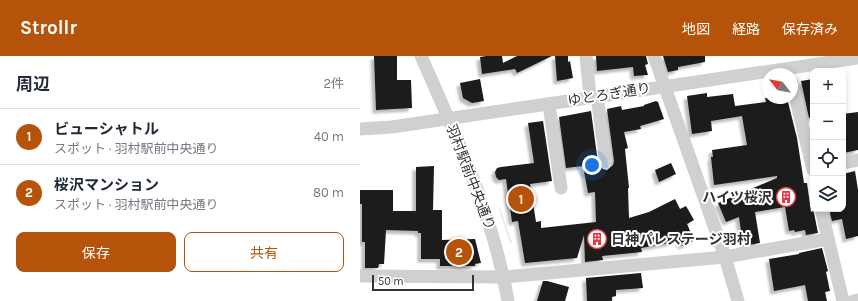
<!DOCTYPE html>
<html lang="ja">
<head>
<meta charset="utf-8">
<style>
	:root { --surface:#fff; --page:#f2f2f3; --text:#1f2937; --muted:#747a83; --line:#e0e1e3; --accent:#b45309 }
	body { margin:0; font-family:Karla,"Noto Sans JP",sans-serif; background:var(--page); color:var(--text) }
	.controls { position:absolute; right:12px; top:12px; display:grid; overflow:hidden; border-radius:8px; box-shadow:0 2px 6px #0003 }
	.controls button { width:36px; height:36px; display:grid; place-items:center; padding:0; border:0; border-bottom:1px solid var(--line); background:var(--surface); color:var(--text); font:20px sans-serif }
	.compass { position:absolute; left:402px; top:12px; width:36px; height:36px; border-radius:50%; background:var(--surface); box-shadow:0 2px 6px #0003; rotate:301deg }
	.scale { position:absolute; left:12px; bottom:10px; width:102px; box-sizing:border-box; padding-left:4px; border:2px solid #333; border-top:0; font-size:11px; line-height:14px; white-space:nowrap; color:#333; -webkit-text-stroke:3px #fff; paint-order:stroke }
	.you { position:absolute; left:232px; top:109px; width:14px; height:14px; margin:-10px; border:3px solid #fff; border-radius:50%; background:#1a73e8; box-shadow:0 0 0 6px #1a73e833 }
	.badge { display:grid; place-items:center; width:26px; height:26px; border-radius:50%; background:var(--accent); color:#fff; font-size:13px; font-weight:700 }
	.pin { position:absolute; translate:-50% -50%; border:2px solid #fff; box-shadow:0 1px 4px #0006 }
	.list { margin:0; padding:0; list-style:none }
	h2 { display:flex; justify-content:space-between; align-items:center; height:52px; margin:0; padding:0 16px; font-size:17px }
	h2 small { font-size:13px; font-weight:400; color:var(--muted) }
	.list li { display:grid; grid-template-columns:26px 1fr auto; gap:12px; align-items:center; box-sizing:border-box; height:56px; padding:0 16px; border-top:1px solid var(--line) }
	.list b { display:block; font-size:15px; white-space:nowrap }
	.list p { margin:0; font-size:13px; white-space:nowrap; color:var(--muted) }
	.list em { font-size:13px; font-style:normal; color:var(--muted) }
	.actions { display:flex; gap:8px; padding:12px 16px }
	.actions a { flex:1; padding:9px 0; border:1px solid var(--accent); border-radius:8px; text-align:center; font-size:14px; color:var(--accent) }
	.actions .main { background:var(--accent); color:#fff }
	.icon { flex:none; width:22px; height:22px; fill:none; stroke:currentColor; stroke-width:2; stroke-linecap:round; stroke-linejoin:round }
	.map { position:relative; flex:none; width:498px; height:245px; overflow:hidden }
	header { display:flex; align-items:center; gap:24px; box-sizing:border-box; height:56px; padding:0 20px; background:var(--accent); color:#fff }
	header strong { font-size:19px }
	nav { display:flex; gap:22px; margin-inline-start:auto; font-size:14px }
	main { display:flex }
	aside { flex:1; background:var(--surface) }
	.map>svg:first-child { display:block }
	.green { fill:#e6ecdf }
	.building { fill:#1a1a1a; filter:url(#shadow) }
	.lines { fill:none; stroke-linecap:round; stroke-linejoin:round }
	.minor { stroke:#d0d0d0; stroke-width:13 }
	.labels { text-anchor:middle; stroke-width:4; stroke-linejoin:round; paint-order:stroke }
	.street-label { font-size:14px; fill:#333; stroke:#fff }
	.poi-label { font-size:14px; font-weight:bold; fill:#333; stroke:#fff; text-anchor:end }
</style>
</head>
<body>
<header>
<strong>Strollr</strong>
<nav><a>地図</a><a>経路</a><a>保存済み</a></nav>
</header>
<main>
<aside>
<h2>周辺<small>2件</small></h2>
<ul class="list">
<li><span class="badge">1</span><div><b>ビューシャトル</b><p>スポット · 羽村駅前中央通り</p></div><em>40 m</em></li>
<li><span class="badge">2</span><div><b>桜沢マンション</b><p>スポット · 羽村駅前中央通り</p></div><em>80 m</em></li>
</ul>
<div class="actions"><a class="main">保存</a><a>共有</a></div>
</aside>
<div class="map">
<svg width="498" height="245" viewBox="0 0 498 245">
	<defs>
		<filter id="shadow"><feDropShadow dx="-3.5" dy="3.5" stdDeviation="1" flood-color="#0004"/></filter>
	</defs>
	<rect width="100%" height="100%" fill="#fff"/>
	<polygon class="green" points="140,152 152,187 150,187 139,153"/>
	<g class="building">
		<polygon points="14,0 37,0 37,24 51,24 52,52 16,54"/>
		<polygon points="126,0 142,0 143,7 157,0 192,0 157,17 155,13 122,18 120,1"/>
		<polygon points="195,0 208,0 208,6 210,5 213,22 197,25"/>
		<polygon points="236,0 286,0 288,8 285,9 288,19 274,20 273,11 237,15"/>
		<polygon points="303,0 345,0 345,6 318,11 318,14 308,16"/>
		<polygon points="120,23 124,45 112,47 103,42 100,27"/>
		<polygon points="453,23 453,62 449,62 441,25"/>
		<polygon points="347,37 347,41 373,38 375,50 406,46 405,42 427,42 437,82 444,127 447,127 451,156 453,155 454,157 458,177 446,179 445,174 435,176 434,174 429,175 425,151 395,156 400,187 383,190 379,161 366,166 358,147 417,122 417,120 354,129 351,101 353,101 352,94 387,89 382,60 351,65 352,75 332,78 327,40"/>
		<polygon points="296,45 298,46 304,63 280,70 281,73 264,76 268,92 265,93 269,132 268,132 269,162 289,156 315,143 320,153 326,150 334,164 327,168 331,177 329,178 333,185 322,190 319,184 315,186 281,192 282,196 242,200 243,204 225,206 224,179 217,202 165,207 158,165 152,166 146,123 139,124 136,121 135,116 137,112 141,111 174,107 168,67 183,65 192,125 170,128 176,166 181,165 181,172 236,166 235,136 228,137 223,110 206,112 199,61 231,55 238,107 243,113 247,114 253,109 254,105 247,53 261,50 262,54 284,50 284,49"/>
		<polygon points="498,56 498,94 483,97 483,58"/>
		<polygon points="311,107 316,118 299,126 295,114"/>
		<polygon points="74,110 73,154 82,154 82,184 115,183 121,207 115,208 115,210 80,210 80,203 61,203 61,177 58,177 58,175 26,174 24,208 19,208 18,212 5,212 5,186 2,186 2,148 0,148 0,134 33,134 33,155 56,155 56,111"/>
		<polygon points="495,115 498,134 498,180 486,183 482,163 472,165 469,153 483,153 483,118"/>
		<polygon points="462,192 468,215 466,216 470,235 465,236 467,245 448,245 445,229 414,235 409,203 439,198 439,197"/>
		<polygon points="281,217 283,232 256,234 256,240 252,241 252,245 227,245 226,222"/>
		<polygon points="183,225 187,225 209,231 205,245 177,245"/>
	</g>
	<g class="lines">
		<g class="minor">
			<path d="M61,0c35,80 72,158 87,245"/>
			<polyline points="226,0 230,41"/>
			<polyline points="294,0 365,201 378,245"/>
			<polyline points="432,27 453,114"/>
			<polyline points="237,40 246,106"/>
			<polyline points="189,48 201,132"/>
			<polyline points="0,73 32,71 498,2"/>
			<polyline points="483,107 498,104"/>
			<polyline points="461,153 483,245"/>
			<polyline points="0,220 144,221 365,201 468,183"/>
			<polyline points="493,245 498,244"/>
		</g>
	</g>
	<defs>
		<symbol id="building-ring" viewBox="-11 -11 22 22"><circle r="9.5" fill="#fff" stroke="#e63946" stroke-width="1.5"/><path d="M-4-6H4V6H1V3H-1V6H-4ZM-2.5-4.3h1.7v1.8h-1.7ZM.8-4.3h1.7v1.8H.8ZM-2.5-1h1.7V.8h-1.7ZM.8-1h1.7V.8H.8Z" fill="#e63946"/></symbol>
	</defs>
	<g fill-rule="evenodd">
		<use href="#building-ring" x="415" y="130" width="22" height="22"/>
		<use href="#building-ring" x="226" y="172" width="22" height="22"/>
	</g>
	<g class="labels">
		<g class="street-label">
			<text transform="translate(249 38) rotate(-9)" y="5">ゆとろぎ通り</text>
			<text transform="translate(111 121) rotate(69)" y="5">羽村駅前中央通り</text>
		</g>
		<g class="poi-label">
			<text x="412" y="146">ハイツ桜沢</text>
			<text x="251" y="188" text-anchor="start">日神パレステージ羽村</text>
		</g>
	</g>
</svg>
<div class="controls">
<button>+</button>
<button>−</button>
<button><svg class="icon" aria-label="locate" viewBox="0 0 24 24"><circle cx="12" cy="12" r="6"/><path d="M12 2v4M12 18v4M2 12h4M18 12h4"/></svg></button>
<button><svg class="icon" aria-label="layers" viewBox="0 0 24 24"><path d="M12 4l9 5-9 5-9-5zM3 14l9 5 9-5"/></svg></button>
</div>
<svg class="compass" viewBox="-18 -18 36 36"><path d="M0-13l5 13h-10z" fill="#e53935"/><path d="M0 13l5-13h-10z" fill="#747a83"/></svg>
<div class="scale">50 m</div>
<div class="you"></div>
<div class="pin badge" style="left:161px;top:143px">1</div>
<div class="pin badge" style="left:99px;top:196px">2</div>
</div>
</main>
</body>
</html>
